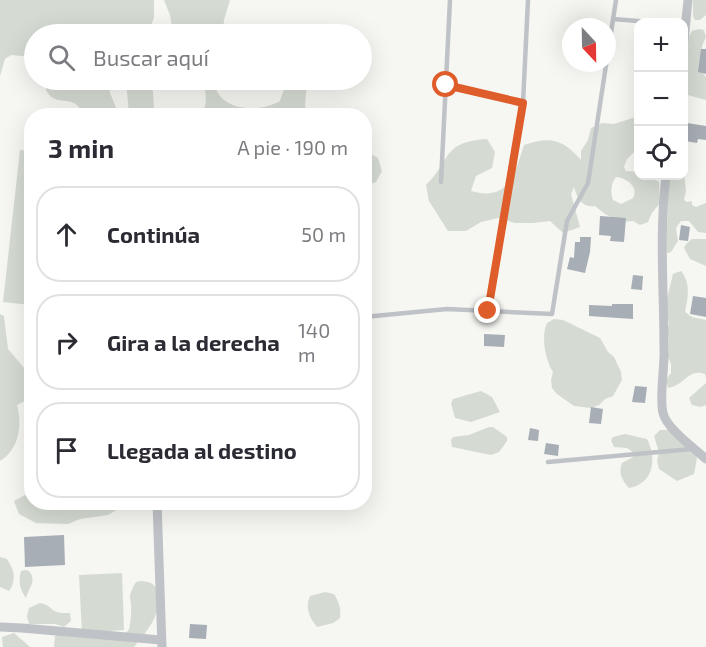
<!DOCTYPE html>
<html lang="es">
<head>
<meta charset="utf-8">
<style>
	:root { --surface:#fff; --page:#f2f2f3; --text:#2b2b33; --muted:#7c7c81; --line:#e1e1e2 }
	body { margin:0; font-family:"Exo 2",sans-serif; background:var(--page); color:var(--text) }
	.controls { position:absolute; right:18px; top:18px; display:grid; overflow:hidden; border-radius:12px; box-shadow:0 6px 24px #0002 }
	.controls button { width:54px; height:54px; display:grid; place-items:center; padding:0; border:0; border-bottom:2px solid var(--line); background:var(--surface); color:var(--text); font:30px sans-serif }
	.compass { position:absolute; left:562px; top:18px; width:54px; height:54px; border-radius:50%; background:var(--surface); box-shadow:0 6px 24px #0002; rotate:158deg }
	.stop { position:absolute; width:18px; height:18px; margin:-14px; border:4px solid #de5d2a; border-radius:50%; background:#fff }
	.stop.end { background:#de5d2a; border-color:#fff; box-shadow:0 2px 6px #0008 }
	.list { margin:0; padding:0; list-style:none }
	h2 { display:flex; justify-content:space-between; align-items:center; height:78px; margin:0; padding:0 24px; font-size:26px }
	h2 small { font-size:20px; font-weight:400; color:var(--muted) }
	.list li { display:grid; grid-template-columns:39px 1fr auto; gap:18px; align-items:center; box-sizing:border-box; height:96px; margin:0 12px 12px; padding:0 12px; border:2px solid var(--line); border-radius:24px }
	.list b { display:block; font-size:22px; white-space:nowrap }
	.list em { font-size:20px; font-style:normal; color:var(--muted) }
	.icon { flex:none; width:33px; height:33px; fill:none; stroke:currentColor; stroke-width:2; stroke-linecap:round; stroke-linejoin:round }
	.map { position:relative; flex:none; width:706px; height:647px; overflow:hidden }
	.search { position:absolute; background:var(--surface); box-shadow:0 6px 24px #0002; left:24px; top:24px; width:348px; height:66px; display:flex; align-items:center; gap:15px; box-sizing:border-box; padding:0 21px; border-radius:33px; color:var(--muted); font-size:22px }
	.panel { position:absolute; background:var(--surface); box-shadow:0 6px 24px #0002; left:24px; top:108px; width:348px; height:402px; border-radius:24px }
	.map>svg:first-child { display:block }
	.green { fill:#d5dbd2; fill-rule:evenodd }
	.building { fill:#a8aeb5 }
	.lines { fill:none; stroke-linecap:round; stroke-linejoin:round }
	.lane { stroke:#bfc2c6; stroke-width:4.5 }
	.street { stroke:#bfc2c6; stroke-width:9 }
	.route { stroke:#de5d2a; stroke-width:8 }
</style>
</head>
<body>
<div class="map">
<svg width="706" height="647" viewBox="0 0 706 647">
	<rect width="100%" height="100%" fill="#f6f6f2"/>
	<g class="green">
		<polygon points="0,0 154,0 154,18 147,34 34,34 34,57 11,55 5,59 0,76"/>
		<polygon points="164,0 230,0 224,20 223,34 173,34 170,15"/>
		<polygon points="693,0 706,0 706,15 700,20 695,20 693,16"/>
		<polygon points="699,29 704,30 706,37 702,46 701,71 706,77 706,100 684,94 688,38 692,31"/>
		<path d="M65,80h43l2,13 9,22h-35c-12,-25 -28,-5 -38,-25l1,-4z"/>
		<path d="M126,80h25c3,12 2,23 4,35h-26z"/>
		<path d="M202,80h12c2,31 44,34 66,21l7,-21h20l-2,26 4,9h-106c4,-16 4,-19 -1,-35z"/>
		<path d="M636,117l2,1v30l-11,11 -3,8 2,4 12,1v4h10l11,6 1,21 -8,10 -4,9 -8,3 -7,-4 -12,1 -16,-8 -10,-8c-14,2 -18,-9 -21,-19l-3,7 9,33 -17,6 -13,-12 -17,2h-18l-17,-5 -17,4 -15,9h-18l-19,-30 -3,-16c26,-25 15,-43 61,-46l8,13 -3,16 -16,8 -5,15c38,11 44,-18 53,-46 26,-9 39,-6 57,15v-9l7,-11 3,-12 11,-5 12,1zM616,177c11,1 23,10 17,21l-12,6 -8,-4c-3,-8 -2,-17 3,-23z"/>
		<polygon points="20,150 31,151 31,305 3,302"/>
		<polygon points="364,150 378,158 382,171 376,182 368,185 365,184"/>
		<path d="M684,173l2,18 -2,9 3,2 5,-1v4l4,2 10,-4v30l-8,-1 -9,-11h-8l-5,7 2,13 -7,11 -4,1c-1,-25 2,-48 1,-73l3,-4h13z"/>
		<polygon points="692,239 706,239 706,266 690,259 684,248 686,244"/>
		<path d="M681,271c10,12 7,27 4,41l7,5 14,3v57l-1,-3c-17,-6 -21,12 -37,14l-2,-8 5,-7v-9l-3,-7 1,-17 -2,-9 2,-8 -4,-16 8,-33z"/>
		<path d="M0,314l4,2 4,33 16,19 2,8 1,17 -2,8 -8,4c5,19 3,44 -17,56z"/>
		<path d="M554,319l9,1 37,18 8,14 6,5 7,15 1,8 -9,16 -8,3 -6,6 -8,3 -17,-2 -17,-12 -5,-6 -1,-8 2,-8c-8,-13 -12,-36 -6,-49z"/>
		<polygon points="706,383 706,405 701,407 692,405 689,398"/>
		<polygon points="481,391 492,397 500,412 471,422 455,418 451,403 453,399"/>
		<polygon points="489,427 493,427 507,437 507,441 499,452 491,455 452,447 451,440 453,437 469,435"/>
		<polygon points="660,430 668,430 694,451 697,458 694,474 677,481 659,469 657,461 659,452 654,436"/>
		<path d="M625,434l22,5c10,19 7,45 -18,49 -7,-8 -11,-15 -7,-25l11,-6 1,-4 -7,-5 -13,-1 -3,-7 2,-3z"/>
		<polygon points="31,492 32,502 124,503 115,511 108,515 80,519 68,524 36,523 19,514 14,501"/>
		<path d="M0,557l7,2c7,11 10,20 2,32l-9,-4z"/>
		<path d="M25,570l4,1c8,9 0,17 -3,27 -6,-8 -8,-17 -5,-27z"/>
		<polygon points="122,573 124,630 82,633 79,575"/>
		<path d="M141,581c2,0 8,1 10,2 10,5 8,27 3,36 -5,10 -13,19 -20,28h-80l1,-11 3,-3c15,3 58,12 70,-2 2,-2 3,-14 3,-18 2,-17 -6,-12 5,-31z"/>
		<path d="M325,592l9,2c5,8 7,14 6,24l-7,5 -16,4c-8,-10 -12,-19 -7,-31z"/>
		<path d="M40,603c15,3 8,11 30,10l1,8 -7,6 -9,-3h-26l-2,-8 2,-8z"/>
		<polygon points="14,633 30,647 3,647 2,637"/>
	</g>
	<g class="building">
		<polygon points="701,49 706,49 706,74 698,72"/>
		<polygon points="687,123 706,126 706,140 698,139 697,143 685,141"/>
		<polygon points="600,216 626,218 624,242 610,241 611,236 599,235"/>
		<polygon points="681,225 690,227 688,241 679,240"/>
		<polygon points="580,237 591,237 590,252 585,273 567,269 570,257 574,258 575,242 580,242"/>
		<polygon points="633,275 643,276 642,290 631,289"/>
		<polygon points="693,296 706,298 706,317 690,314"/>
		<polygon points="612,304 633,304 633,319 589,316 589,305 612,306"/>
		<polygon points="484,334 505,335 504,347 484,346"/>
		<polygon points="635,386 647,387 645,403 632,402"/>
		<polygon points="591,407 603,409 601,424 589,423"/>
		<polygon points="530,428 539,430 538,441 528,440"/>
		<polygon points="546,443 559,445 558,456 544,454"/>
		<polygon points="64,535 65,565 25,567 24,537"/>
		<polygon points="190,624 207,625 206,639 189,638"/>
	</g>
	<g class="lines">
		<g class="lane">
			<polyline points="613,19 650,22"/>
			<polyline points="446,85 523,103"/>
			<polyline points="441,182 450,0"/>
			<polyline points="488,311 523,103 528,0"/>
			<polyline points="364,317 447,309 552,314 567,221 588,183 616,0"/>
			<polyline points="548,462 692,449"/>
		</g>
		<g class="street">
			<polyline points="684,40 688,0"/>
			<path d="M666,176c-7,57 -2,115 -2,173 1,17 -5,48 -1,64 4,16 31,35 43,46"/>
			<polyline points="157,502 162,647"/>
			<polyline points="0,627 22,628 161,640"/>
		</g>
	</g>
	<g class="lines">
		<polyline class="route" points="446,85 523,103 488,311"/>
	</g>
</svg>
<div class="controls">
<button>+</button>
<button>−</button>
<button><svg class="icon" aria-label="locate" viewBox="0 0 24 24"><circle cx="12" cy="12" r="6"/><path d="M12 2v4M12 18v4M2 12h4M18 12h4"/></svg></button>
</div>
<svg class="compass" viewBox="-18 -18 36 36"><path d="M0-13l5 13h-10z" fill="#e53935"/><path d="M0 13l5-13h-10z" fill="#7c7c81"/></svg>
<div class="stop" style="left:446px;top:85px"></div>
<div class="stop end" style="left:488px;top:311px"></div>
<div class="search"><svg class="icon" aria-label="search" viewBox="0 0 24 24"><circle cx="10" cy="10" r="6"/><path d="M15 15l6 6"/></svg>Buscar aquí</div>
<section class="panel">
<h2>3 min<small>A pie · 190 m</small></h2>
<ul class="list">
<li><svg class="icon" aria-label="ahead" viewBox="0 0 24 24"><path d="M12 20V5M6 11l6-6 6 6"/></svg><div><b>Continúa</b></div><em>50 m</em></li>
<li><svg class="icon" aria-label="right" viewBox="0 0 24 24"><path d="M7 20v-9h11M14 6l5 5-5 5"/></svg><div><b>Gira a la derecha</b></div><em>140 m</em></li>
<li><svg class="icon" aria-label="arrive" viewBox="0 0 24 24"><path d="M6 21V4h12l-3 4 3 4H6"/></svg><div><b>Llegada al destino</b></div></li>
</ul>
</section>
</div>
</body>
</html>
